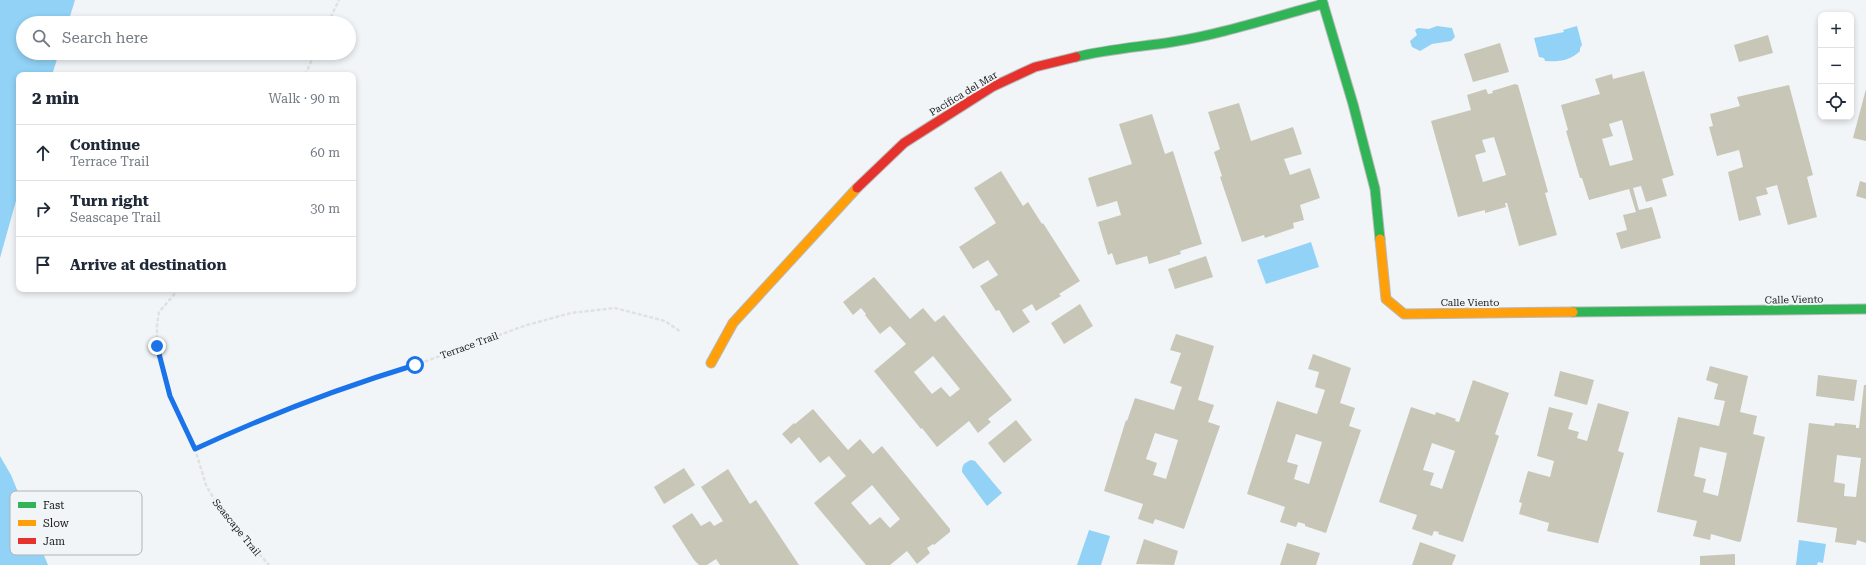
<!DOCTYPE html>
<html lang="en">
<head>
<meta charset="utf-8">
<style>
	:root { --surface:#fff; --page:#f6f6f7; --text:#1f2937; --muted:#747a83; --line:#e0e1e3 }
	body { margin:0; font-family:"Roboto Serif",serif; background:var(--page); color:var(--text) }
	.controls { position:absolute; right:12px; top:12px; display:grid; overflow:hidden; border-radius:8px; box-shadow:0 2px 6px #0003 }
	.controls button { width:36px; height:36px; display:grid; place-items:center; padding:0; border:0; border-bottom:1px solid var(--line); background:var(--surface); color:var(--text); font:20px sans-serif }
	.stop { position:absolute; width:12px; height:12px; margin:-9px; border:3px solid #1a73e8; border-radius:50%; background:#fff }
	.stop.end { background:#1a73e8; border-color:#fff; box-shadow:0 1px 4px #0008 }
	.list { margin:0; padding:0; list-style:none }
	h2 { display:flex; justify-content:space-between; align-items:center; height:52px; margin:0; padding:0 16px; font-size:17px }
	h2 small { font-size:13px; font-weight:400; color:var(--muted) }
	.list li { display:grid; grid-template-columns:26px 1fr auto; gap:12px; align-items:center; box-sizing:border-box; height:56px; padding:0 16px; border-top:1px solid var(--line) }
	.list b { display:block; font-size:15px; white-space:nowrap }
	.list p { margin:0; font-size:13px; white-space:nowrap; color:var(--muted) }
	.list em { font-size:13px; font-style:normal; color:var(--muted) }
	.icon { flex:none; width:22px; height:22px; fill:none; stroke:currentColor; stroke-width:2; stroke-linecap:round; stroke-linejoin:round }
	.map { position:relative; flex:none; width:1866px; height:565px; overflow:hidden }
	.search { position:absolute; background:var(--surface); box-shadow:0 2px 6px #0003; left:16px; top:16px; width:340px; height:44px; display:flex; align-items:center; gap:10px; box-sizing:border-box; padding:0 14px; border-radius:22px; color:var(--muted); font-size:15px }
	.panel { position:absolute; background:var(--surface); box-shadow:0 2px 6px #0003; left:16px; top:72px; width:340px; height:220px; border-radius:8px }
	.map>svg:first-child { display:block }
	.water { fill:#91d2f6 }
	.building { fill:#c8c6b6; fill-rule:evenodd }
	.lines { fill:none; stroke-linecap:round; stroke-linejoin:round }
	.fast-casing { stroke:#b8babb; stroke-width:11 }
	.slow-casing { stroke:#b8babb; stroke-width:11 }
	.jam-casing { stroke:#b8babb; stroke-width:11 }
	.path { stroke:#e0e1e1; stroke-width:2.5; stroke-dasharray:4 2; stroke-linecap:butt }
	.fast { stroke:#30b455; stroke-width:9 }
	.slow { stroke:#ff9f0a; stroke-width:9 }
	.jam { stroke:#e5322d; stroke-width:9 }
	.route { stroke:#1a73e8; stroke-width:5 }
	.labels { text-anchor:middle; stroke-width:4; stroke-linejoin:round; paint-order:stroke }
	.street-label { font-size:10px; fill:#191a1b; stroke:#f1f5f8 }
	.key { fill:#f1f5f8; stroke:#b0b3b6; stroke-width:1 }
	.key-label { font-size:11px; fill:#191a1b }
</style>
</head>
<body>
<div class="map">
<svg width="1866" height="565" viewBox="0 0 1866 565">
	<rect width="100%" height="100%" fill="#f2f5f7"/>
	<g class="water">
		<polygon points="0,0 75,0 68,23 23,23 23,53 59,53 52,75 19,75 19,190 0,258"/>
		<polygon points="1437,26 1452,28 1455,37 1451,41 1432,44 1420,51 1412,47 1410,41 1417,35 1415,30 1418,28 1429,29"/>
		<path d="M1577,26l5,19 -2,3v3c-10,10 -22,11 -35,10l-1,-3 -5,-1 -5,-19 30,-6 -1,-2z"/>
		<polygon points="1311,242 1319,267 1266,284 1257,260"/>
		<polygon points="0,456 11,475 48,565 0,565"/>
		<path d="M971,460l4,1 27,32 -15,13 -25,-34c0,-7 2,-9 9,-12z"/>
		<polygon points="1089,530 1110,536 1101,565 1077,565"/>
		<polygon points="1799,540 1826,544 1823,563 1818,562 1817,565 1796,565"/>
	</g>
	<g class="building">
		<polygon points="1768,35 1773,53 1739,62 1734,45"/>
		<polygon points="1500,43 1509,72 1473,82 1464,54"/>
		<path d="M1644,71l30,104 -12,4 5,17 -21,6 -5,-16 -8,2 6,22 13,-3 9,31 -40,11 -5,-16 11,-3 -4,-15 13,-3 -7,-23 -40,11 -7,-22h-2l-14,-47 2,-1 -7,-25 39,-11 -5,-15 17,-5 1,5zM1622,120l11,40 -23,6 -8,-27 11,-3 -4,-12z"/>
		<path d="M1515,84l3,1 30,107 -3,1 12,42 -38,11 -12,-43h-2l1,4 -21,6v-3l-27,7 -27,-96 40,-11 -4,-15 19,-6 2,5 5,-1 -1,-2zM1494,137l12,38 -23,7 -8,-27 11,-3 -4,-12z"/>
		<polygon points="1789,85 1813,175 1807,177 1817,217 1788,225 1777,185 1766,188 1768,194 1756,197 1761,215 1739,221 1728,172 1743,167 1739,150 1717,156 1709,127 1713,126 1710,114 1740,106 1737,97"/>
		<polygon points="1866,89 1866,141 1853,138"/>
		<polygon points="1239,103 1251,141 1293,127 1302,154 1284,159 1290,175 1310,168 1320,198 1300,205 1304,220 1293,223 1294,228 1265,238 1264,235 1242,242 1220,177 1222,176 1214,152 1220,149 1208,112"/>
		<polygon points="1152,114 1165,154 1173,151 1202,244 1180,251 1181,254 1149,264 1147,256 1116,265 1112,253 1108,255 1098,222 1121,215 1117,201 1097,207 1088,178 1132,164 1119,124"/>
		<polygon points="1001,171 1023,206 1028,202 1042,224 1043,223 1080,281 1059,294 1061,296 1036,311 1032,304 1022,310 1030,322 1013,333 999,310 996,311 980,286 998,275 988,260 973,269 959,247 996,223 974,188"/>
		<polygon points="1860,181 1866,183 1866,199 1856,196"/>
		<polygon points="1206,256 1213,277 1175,289 1168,269"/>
		<path d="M874,277l36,42 13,-11 12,14 9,-7 68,85 -24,19 3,3 -13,11 -9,-12 -32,26 -15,-19 -1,1 -47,-58 32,-27 -16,-18 -10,8 -15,-19 1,-1 -5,-6 -8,7 -10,-13zM933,356l27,33 -10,8 -9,-10 -9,7 -18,-22z"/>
		<polygon points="1080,304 1093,326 1064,344 1051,323"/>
		<path d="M1176,334l38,12 -16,54 16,5 -6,17 12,4 -36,103 -29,-10 -2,5 -15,-5 5,-15 -39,-13 22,-71 1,1 8,-23 39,12 8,-23 -12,-4 11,-30 -11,-3zM1155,433l23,7 -12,39 -13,-4 4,-12 -11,-4z"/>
		<path d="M1313,354l38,14 -11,35 15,5 -6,18 12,4 -35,103 -21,-7v-2l-7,-2 -2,5 -16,-5 5,-15 -38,-13 30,-93 40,13 8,-24 -10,-3 4,-15 -11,-3zM1296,434l26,8 -13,42 -15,-5 4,-14 -11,-3z"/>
		<path d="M1710,366l38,10 -8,36 17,4 -4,18 12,3 -24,104 -2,1 -28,-8 -1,6 -17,-4 4,-15 -40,-9 21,-95 41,9 6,-25 -11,-2 4,-15 -12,-4zM1700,447l27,6 -9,43 -15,-4 3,-13 -12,-3z"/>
		<polygon points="1560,371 1594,380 1587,405 1554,396"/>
		<polygon points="1818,375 1857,380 1854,401 1816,396"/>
		<path d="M1473,380l36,13 -14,41 4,2 -36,106 -25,-8 1,-2 -5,-1 -2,5 -20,-7 5,-14 -38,-13 32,-95 24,8 1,-3 20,7 -1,2 4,1zM1432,443l23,8 -13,38 -12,-4 4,-12 -11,-3z"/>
		<path d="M1864,385h2v158l-9,-3 -1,5 -21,-3 2,-14 -40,-6 12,-99 25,3 1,-3 21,2v3h3zM1837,455l24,3 -5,39 -12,-1 1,-12 -11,-2z"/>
		<polygon points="1598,403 1629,412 1618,451 1624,453 1598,543 1547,531 1549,523 1519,514 1522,503 1519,502 1528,471 1550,477 1554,461 1537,456 1549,407 1573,413 1568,429 1579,432 1577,438 1587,441"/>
		<path d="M813,409l35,41 12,-11 13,15 9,-8 68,83v3l-16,13 -1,-1 -6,4 3,5 -13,11 -10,-13 -17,14h-24l-52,-62 32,-27 -17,-20 -9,7 -21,-26 -8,7 -9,-10 12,-11 1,1zM872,485l28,34 -10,9 -10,-11 -10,8 -19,-22z"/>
		<polygon points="1016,420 1032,440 1004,463 988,443"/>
		<polygon points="684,468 695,485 664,504 654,487"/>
		<polygon points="728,469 750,504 756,500 799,565 720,565 716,559 707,565 699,565 694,560 672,526 692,513 701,526 710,521 714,526 723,521 701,487"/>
		<polygon points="1144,539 1178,551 1174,565 1136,564"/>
		<polygon points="1420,542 1456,555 1452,565 1412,565"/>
		<polygon points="1287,543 1320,553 1316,565 1280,565"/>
		<polygon points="1735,554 1735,565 1700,565 1700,556"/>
	</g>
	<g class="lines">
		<defs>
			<g id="fast">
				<polyline points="1322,0 1353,104 1375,189 1380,239"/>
				<path d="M1076,57c32,-8 64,-10 96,-15 51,-8 101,-25 151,-38"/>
				<polyline points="1573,312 1866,309"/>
			</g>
			<g id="slow">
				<polyline points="1380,239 1386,299 1404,314 1573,312"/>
				<polyline points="711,363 733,323 857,188"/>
			</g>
			<polyline id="jam" points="857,188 904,143 992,87 1035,67 1076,57"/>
		</defs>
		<use href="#fast" class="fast-casing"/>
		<use href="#slow" class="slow-casing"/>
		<use href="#jam" class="jam-casing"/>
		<g class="path">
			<polyline points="328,23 339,0"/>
			<polyline points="305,75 315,53"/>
			<polyline points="179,289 159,312 157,325 157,346 170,396 195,449 206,485 219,508 269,565"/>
			<polyline points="195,449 268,416 371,378 415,365 527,325 571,313 615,308 665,321 681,332"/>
		</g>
		<use href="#fast" class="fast"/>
		<use href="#slow" class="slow"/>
		<use href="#jam" class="jam"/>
	</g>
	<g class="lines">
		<path class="route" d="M157,346l13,50 25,53c71,-33 144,-61 220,-84"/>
	</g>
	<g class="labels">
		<g class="street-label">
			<text transform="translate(963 93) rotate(-31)" y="4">Pacifica del Mar</text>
			<text transform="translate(1794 299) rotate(-1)" y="4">Calle Viento</text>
			<text x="1470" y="306">Calle Viento</text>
			<text transform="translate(469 345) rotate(-20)" y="4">Terrace Trail</text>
			<text transform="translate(237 527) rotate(51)" y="4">Seascape Trail</text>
		</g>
	</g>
	<rect x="10" y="491" width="132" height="64" rx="6" class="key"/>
	<rect x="18" y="502" width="18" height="6" fill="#30b455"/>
	<rect x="18" y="520" width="18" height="6" fill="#ff9f0a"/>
	<rect x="18" y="538" width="18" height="6" fill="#e5322d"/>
	<g class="key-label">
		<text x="43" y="509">Fast</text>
		<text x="43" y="527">Slow</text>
		<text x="43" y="545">Jam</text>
	</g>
</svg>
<div class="controls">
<button>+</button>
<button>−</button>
<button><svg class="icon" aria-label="locate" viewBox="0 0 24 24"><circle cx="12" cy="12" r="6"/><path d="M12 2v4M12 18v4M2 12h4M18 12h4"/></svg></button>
</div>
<div class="stop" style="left:415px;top:365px"></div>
<div class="stop end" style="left:157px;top:346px"></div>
<div class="search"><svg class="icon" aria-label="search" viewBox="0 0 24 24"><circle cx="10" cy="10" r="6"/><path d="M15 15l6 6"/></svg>Search here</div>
<section class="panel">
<h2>2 min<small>Walk · 90 m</small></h2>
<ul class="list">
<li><svg class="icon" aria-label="ahead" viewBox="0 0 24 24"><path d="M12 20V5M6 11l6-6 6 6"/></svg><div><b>Continue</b><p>Terrace Trail</p></div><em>60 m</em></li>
<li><svg class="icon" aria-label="right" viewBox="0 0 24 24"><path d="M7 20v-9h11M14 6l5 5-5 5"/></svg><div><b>Turn right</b><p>Seascape Trail</p></div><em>30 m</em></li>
<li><svg class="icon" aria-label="arrive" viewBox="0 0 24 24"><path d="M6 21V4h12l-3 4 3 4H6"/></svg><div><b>Arrive at destination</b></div></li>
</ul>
</section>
</div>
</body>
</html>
